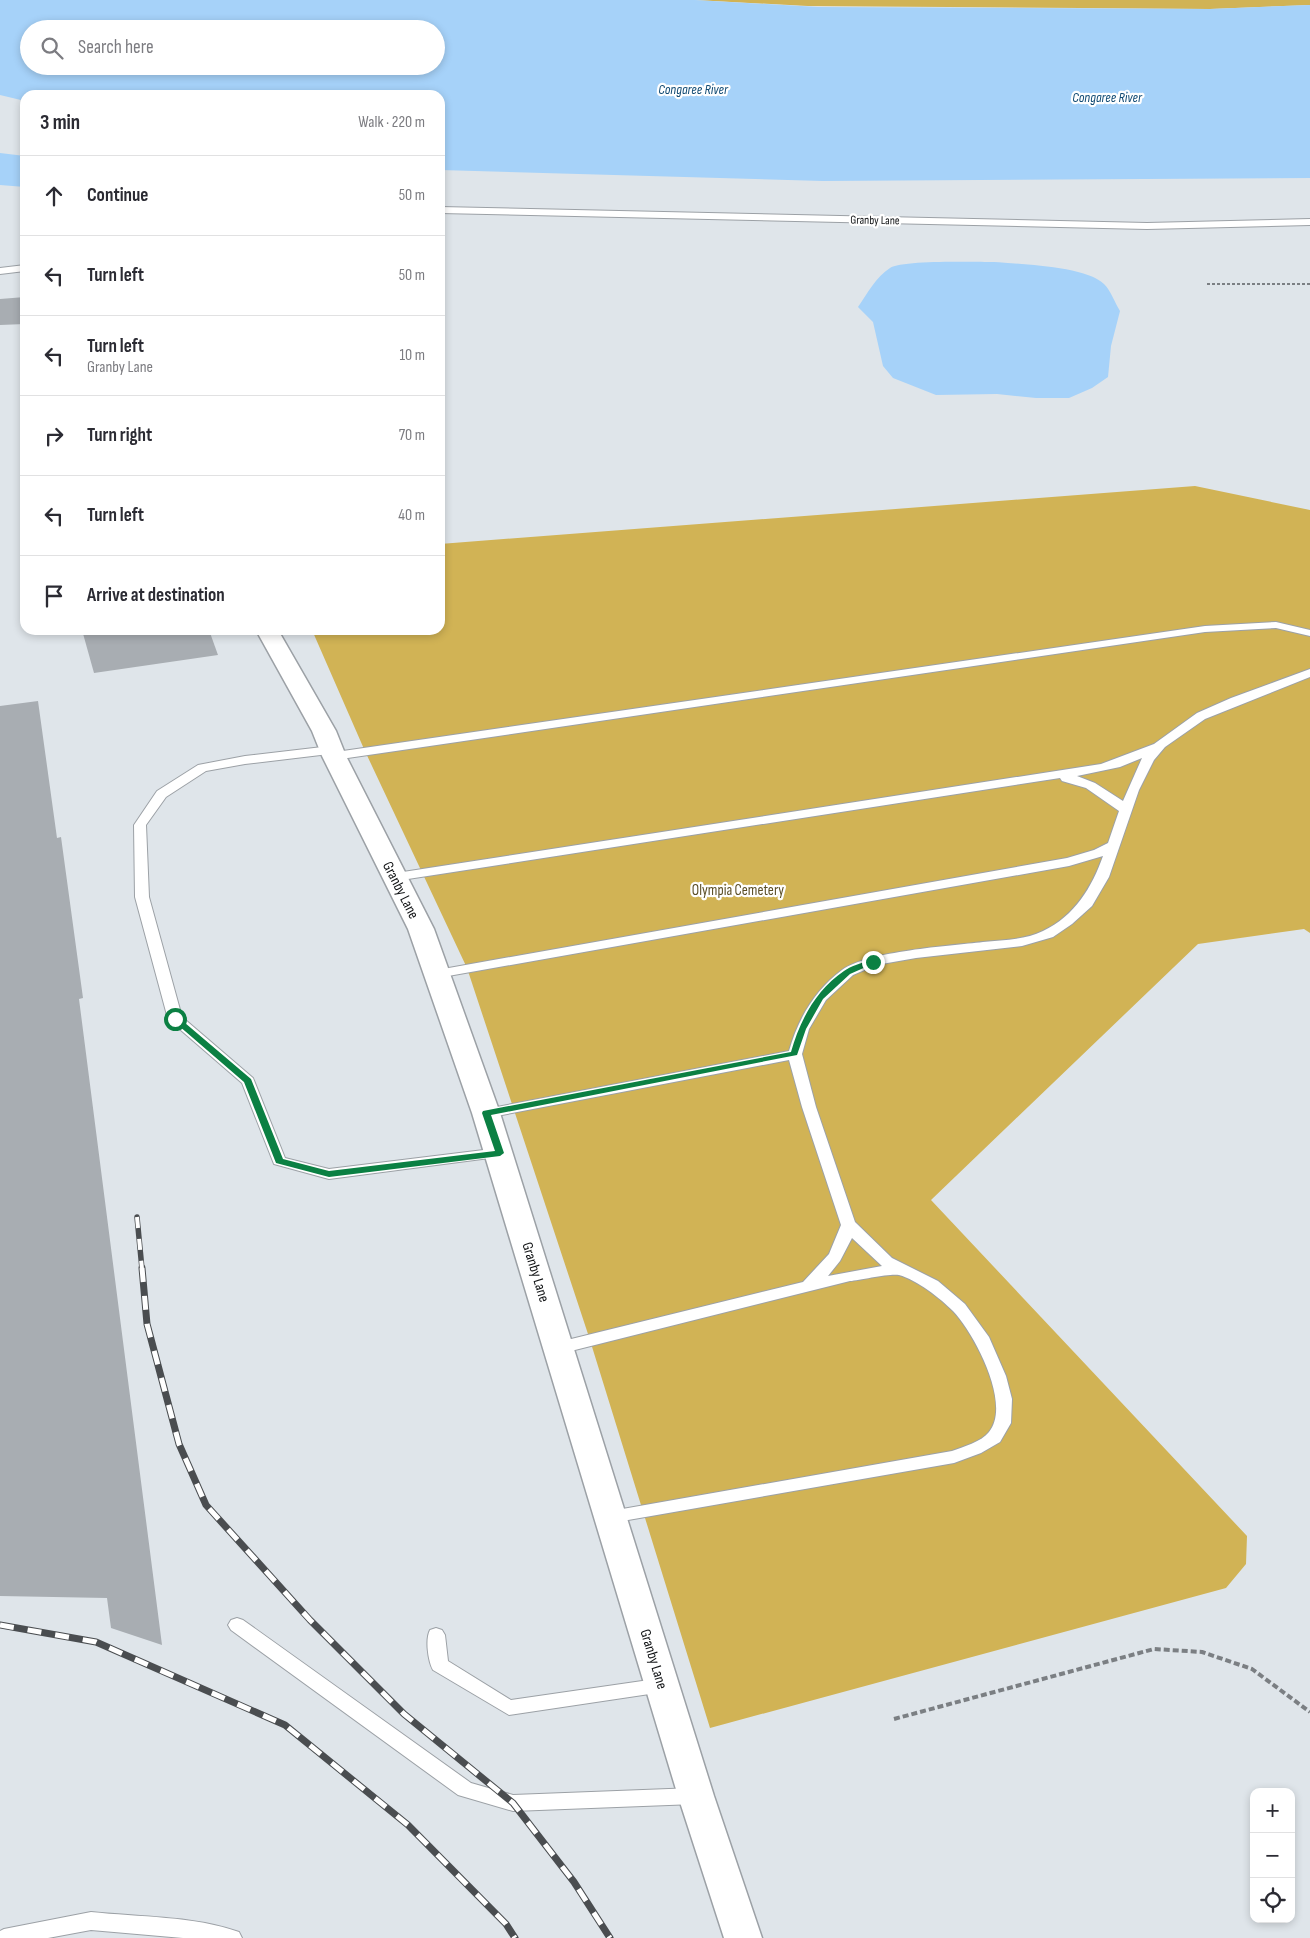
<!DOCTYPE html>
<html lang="en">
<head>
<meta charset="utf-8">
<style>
	:root { --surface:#fff; --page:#f2f2f3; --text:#2b2b33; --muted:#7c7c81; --line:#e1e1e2 }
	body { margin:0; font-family:"Sofia Sans Condensed",sans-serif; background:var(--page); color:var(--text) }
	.controls { position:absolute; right:15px; bottom:15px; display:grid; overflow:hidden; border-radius:10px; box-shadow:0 2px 8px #0003 }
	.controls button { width:45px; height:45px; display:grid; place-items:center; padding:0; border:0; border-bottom:1px solid var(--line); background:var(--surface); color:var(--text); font:25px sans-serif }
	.stop { position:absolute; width:15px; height:15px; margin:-11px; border:4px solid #0b8043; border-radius:50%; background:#fff }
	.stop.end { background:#0b8043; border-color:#fff; box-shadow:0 1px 5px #0008 }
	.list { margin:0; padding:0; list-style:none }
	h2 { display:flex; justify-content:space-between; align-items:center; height:65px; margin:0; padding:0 20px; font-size:21px }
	h2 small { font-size:16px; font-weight:400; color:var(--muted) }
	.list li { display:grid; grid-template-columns:32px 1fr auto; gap:15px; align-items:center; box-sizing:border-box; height:80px; padding:0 20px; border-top:1px solid var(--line) }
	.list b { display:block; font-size:19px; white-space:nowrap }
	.list p { margin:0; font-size:16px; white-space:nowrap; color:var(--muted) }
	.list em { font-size:16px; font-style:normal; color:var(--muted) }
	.icon { flex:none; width:28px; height:28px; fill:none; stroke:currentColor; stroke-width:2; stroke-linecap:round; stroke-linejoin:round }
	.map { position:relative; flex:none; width:1310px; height:1938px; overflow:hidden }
	.search { position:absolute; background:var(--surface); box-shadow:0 2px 8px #0003; left:20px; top:20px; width:425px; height:55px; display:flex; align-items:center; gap:12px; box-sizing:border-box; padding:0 18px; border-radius:28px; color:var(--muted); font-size:19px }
	.panel { position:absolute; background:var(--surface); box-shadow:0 2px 8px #0003; left:20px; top:90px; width:425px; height:545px; border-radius:15px }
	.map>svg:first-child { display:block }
	.green { fill:#d1b355 }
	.water { fill:#a6d2f9; fill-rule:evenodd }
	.building { fill:#a8adb2 }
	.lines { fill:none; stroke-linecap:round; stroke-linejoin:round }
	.lane-casing { stroke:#9ca1a6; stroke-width:2 }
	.street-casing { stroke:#9ca1a6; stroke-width:3 }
	.path-far1 { stroke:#7b7f83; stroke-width:2; stroke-dasharray:3 2; stroke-linecap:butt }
	.path { stroke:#7b7f83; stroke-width:4; stroke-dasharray:6 3; stroke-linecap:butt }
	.lane { fill:#fff; fill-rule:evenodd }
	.street { fill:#fff; fill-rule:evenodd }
	.rail-far1-casing { stroke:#4a4d50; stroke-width:5.5 }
	.rail-casing { stroke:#4a4d50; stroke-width:7 }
	.rail-far1 { stroke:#fff; stroke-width:4; stroke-dasharray:11; stroke-linecap:butt }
	.rail { stroke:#fff; stroke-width:5; stroke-dasharray:14; stroke-linecap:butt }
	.route { fill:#0b8043 }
	.labels { text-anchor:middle; stroke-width:4.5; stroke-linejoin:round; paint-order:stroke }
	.far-street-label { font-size:12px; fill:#121416; stroke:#fff }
	.far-water-label { font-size:14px; font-style:italic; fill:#104a73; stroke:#fff }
	.street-label { font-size:15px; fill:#121416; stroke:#fff }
	.park-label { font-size:15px; fill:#5b4e26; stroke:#fff }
</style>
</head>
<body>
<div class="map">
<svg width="1310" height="1938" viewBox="0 0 1310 1938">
	<rect width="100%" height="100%" fill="#dfe5ea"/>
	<g class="green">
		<polygon points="695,0 1310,0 1310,5 1210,9 808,6"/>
		<polygon points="1195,486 1310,510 1310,933 1304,929 1198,944 931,1200 1247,1536 1246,1564 1226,1588 710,1728 589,1337 467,968 364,749 312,630 440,630 440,544"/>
	</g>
	<g class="water">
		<path d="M0,0h695l123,7 392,2 100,-4v173l-487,3 -383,-11v-75h-415v6l-25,-6zM29,29h407v37h-407z"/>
		<polygon points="0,153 25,156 25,187 0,185"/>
		<path d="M994,262c25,2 92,4 110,22 7,7 11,19 16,27l-9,35 -3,31 -16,11 -23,10h-33l-39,-4 -61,1 -43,-17 -10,-12 -10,-44 -15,-15c9,-13 18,-30 32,-39 11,-8 86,-6 104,-6z"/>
	</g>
	<g class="building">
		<polygon points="25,297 25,324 0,325 0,299"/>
		<polygon points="82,630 209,630 218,655 94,673"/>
		<polygon points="38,701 57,838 61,837 83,998 79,999 162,1645 111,1628 107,1598 0,1596 0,706"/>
	</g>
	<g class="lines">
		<defs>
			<g id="lane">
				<polygon points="440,207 1147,223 1310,219 1310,225 1147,229 440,213"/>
				<polygon points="25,265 25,271 0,274 0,268"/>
				<polygon points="1276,622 1310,630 1310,636 1276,628 1205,632 334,760 330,759 328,756 329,754 245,764 206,771 166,797 146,825 149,897 182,1017 253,1078 285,1158 329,1169 500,1148 505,1150 507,1153 505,1156 329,1179 274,1164 242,1083 168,1019 135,897 134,825 157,791 198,765 245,756 331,746 335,747 337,750 336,752 1205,626"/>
				<path d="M1310,669v8l-105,42 -40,28 -11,13 -15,30 -30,87 -17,29 -20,18 -19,13 -31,9 -106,12 -40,7 -23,10 -27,25 -17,29 -7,25 14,53 39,115 37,36 46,23 27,23 24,33 17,39 6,23 -1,24 -11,19 -19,11 -27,10 -343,60 -6,-1 -3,-5 3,-5 6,-1 341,-60c11,-4 29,-9 37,-19 23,-28 -15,-99 -36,-121 -13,-13 -36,-31 -54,-36 -8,-2 -39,5 -49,6l-291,73 -6,-2 -2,-4 2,-4 6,-2 244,-60 26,-28 12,-29 -39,-118 -13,-47 -303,58 -5,-2 -2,-3 2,-3 308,-59c9,-32 26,-61 53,-81 27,-19 107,-24 141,-28 20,-2 42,-2 60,-11 32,-15 49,-44 60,-75l-34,10 -632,112 -7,-4 2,-3 635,-113 27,-8 14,-7 11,-32 -33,-23 -24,-7 -2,-3 -665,103 -5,-1 -2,-3 2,-3 711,-110 53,-20 43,-31 34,-15zM1142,758l-19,43 -28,-18 -18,-7 43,-9zM852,1238l30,28 -54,10 12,-15z"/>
				<polygon points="237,1618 243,1620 471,1783 513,1795 695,1788 702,1790 704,1796 702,1802 695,1804 513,1811 458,1795 231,1630 228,1625 231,1620"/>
				<path d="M436,1628l6,2 3,5 3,26 63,39 152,-22 6,2 3,5 -3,5 -6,2 -154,23 -76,-45c-5,-9 -8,-31 -3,-40z"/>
				<path d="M91,1912c47,5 104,4 148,20l3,6h-59l-92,-8 -43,8h-48v-7l4,-2z"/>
			</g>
			<polygon id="street" points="256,630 278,630 336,731 346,756 434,929 500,1113 714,1796 762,1938 724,1938 678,1796 472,1113 408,929 322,756 312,731"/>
		</defs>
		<use href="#lane" class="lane-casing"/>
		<use href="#street" class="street-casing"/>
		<polyline class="path-far1" points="1207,284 1310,284"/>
		<polyline class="path" points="894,1719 1154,1649 1202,1652 1252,1669 1310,1712"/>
		<use href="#lane" class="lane"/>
		<use href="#street" class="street"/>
		<defs>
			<polyline id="rail-far1" points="137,1217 142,1269"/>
			<g id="rail">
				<polyline points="142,1268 147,1324 179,1444 206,1505 310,1620 404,1714 513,1803 574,1882 610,1938"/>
				<polyline points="0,1625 96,1642 285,1725 408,1825 506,1924 515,1938"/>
			</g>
		</defs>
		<use href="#rail-far1" class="rail-far1-casing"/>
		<use href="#rail" class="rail-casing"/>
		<use href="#rail-far1" class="rail-far1"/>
		<use href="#rail" class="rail"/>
	</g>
	<path class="route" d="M870,960l7,2 -27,12 -27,25 -17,30 -9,26 -306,60 13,38 -4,3 -171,21 -53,-14 -32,-81 -73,-63 7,-2 73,62 32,80 46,12 166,-20 -13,-38 1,-2 308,-59c9,-32 25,-62 53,-81 7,-5 18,-8 26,-11z"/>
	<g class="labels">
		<g class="far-street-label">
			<text transform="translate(875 220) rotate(1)" y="4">Granby Lane</text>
		</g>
		<g class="far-water-label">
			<text x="693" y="94">Congaree River</text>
			<text x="1107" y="102">Congaree River</text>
		</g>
		<g class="street-label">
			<text transform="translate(401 890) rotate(63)" y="5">Granby Lane</text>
			<text transform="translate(536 1272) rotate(73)" y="5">Granby Lane</text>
			<text transform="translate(654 1659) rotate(73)" y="5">Granby Lane</text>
		</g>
		<g class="park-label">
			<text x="738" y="895">Olympia Cemetery</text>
		</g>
	</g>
</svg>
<div class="controls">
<button>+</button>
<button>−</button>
<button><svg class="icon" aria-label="locate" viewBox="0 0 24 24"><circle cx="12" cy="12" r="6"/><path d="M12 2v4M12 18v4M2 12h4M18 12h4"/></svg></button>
</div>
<div class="stop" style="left:175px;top:1019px"></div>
<div class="stop end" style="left:873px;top:962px"></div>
<div class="search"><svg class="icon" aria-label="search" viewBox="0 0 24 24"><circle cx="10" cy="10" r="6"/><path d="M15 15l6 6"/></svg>Search here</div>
<section class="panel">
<h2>3 min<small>Walk · 220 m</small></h2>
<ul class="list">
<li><svg class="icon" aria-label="ahead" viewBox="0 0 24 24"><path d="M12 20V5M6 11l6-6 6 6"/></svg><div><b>Continue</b></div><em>50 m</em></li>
<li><svg class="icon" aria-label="left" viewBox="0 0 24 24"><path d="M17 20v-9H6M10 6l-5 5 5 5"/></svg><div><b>Turn left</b></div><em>50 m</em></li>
<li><svg class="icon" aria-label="left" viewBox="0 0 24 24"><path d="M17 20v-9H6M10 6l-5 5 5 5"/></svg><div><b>Turn left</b><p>Granby Lane</p></div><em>10 m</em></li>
<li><svg class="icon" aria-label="right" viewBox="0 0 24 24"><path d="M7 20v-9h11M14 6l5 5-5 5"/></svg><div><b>Turn right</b></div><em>70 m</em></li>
<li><svg class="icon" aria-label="left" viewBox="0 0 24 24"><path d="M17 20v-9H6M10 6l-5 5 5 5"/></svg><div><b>Turn left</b></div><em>40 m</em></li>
<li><svg class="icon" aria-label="arrive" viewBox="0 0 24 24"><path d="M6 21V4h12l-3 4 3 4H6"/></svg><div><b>Arrive at destination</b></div></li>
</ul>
</section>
</div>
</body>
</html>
